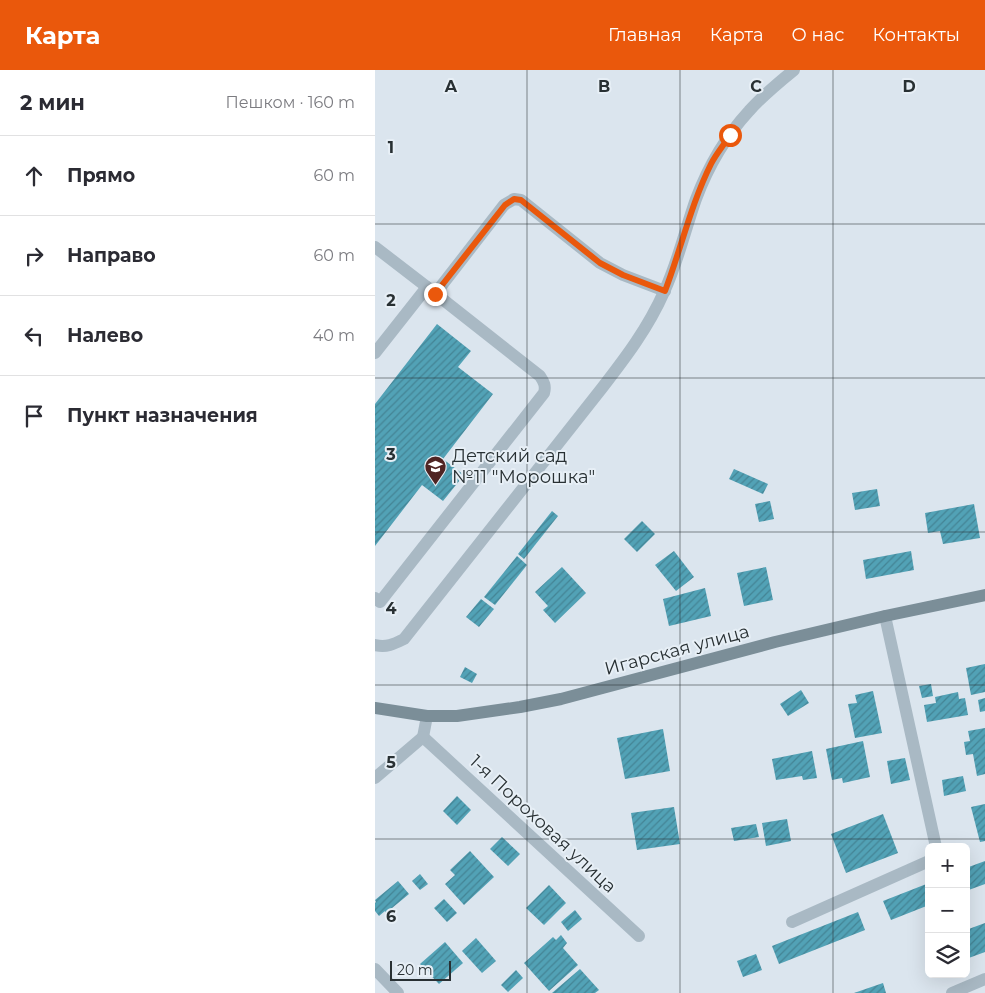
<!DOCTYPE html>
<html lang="ru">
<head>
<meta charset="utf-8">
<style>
	:root { --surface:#fff; --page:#f7f7f7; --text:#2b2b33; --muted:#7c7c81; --line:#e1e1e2; --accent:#ea580c }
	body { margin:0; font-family:Montserrat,sans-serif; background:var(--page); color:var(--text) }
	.controls { position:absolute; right:15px; bottom:15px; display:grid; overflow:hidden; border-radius:8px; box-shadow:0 5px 20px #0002 }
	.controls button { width:45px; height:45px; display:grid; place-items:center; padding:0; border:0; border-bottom:1px solid var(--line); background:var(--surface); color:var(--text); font:25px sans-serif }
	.scale { position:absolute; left:15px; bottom:12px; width:61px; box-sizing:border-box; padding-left:5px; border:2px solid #283033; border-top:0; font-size:14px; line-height:18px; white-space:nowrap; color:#283033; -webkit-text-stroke:4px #e7eff6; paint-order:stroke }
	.stop { position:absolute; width:15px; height:15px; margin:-11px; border:4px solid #ea580c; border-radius:50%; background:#fff }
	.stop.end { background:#ea580c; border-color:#fff; box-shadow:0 1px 5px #0008 }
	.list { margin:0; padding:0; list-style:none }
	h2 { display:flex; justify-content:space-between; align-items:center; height:65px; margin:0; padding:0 20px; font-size:21px }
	h2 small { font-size:16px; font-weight:400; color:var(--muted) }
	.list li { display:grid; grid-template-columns:32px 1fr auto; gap:15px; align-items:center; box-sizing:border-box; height:80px; padding:0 20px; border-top:1px solid var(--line) }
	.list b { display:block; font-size:19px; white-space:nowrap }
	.list em { font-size:16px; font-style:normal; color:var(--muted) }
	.icon { flex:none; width:28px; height:28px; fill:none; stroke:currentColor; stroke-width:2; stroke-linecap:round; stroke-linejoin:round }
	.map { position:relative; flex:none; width:610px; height:923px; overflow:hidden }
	header { display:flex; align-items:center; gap:30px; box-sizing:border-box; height:70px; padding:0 25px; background:var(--accent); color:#fff }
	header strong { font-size:24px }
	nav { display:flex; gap:28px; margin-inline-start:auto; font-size:18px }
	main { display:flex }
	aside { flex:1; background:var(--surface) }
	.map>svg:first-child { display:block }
	.building { fill:url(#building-hatch) }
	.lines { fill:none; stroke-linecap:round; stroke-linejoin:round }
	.lane { stroke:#a9b9c4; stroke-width:12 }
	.street { stroke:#a9b9c4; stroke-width:12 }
	.secondary { stroke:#7b8e98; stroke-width:12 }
	.route { stroke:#ea580c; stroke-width:6 }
	.grid { fill:none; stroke:#283033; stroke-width:1; stroke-opacity:0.55 }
	.labels { text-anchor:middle; stroke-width:4; stroke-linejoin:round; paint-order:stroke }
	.poi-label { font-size:18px; fill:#283033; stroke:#e7eff6; text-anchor:start }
	.street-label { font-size:18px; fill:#283033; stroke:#e7eff6 }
	.grid-label { font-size:16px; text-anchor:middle; font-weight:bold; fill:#283033; stroke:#e7eff6; stroke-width:4; stroke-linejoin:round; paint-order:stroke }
</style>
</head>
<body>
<header>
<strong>Карта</strong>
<nav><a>Главная</a><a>Карта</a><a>О нас</a><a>Контакты</a></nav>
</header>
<main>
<aside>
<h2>2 мин<small>Пешком · 160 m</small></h2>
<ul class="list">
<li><svg class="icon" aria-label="ahead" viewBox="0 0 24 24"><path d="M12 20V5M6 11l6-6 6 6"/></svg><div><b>Прямо</b></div><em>60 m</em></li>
<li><svg class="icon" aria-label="right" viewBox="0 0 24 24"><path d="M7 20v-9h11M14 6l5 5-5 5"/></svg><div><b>Направо</b></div><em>60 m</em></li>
<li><svg class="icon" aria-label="left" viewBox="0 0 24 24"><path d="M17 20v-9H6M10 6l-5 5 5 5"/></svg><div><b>Налево</b></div><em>40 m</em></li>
<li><svg class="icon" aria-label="arrive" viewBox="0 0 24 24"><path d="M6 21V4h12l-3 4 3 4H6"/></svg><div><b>Пункт назначения</b></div></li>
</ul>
</aside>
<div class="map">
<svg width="610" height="923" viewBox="0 0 610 923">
	<defs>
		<pattern id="building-hatch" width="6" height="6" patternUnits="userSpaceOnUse" patternTransform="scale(1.25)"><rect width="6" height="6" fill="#52a2b6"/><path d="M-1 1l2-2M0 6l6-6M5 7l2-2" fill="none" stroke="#448495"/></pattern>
	</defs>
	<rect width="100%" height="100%" fill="#dbe5ee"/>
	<g class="building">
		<polygon points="62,254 96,281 83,297 118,324 68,389 89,405 68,431 47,415 0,476 0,334"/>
		<polygon points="359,399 393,414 388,424 354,409"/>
		<polygon points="502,419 505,436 480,440 477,423"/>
		<polygon points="395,431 399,449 384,452 380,434"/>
		<polygon points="599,434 605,468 568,474 565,461 553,463 550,443"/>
		<polygon points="177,441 183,446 149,489 143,484"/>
		<polygon points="267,451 280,464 262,482 249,469"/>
		<polygon points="299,481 319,507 301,521 280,495"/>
		<polygon points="536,481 539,500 491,509 488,490"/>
		<polygon points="142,486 152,495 120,535 109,527"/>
		<polygon points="187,497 211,523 180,553 168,540 173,536 160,522"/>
		<polygon points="391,497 398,530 369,536 362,503"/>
		<polygon points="330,518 336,546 294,556 288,529"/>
		<polygon points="106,529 119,539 104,557 91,547"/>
		<polygon points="610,594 610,622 596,625 591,598"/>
		<polygon points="90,597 102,604 97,613 85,607"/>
		<polygon points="556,614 558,626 547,628 544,616"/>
		<polygon points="426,620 434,633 413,646 405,634"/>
		<polygon points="498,621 507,663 480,668 473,634 482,633 480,625"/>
		<polygon points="583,622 584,629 590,628 593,645 552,652 549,635 561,633 560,627"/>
		<polygon points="610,628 610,641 605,642 603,630"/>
		<polygon points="610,658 610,704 602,706 598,684 591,685 589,672 595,671 593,661"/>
		<polygon points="288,659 295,701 250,709 242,668"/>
		<polygon points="488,671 495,707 468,713 467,708 457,710 451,679"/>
		<polygon points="437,681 442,708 428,710 427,706 401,710 397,689"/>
		<polygon points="530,688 535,710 516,714 512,691"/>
		<polygon points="588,706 591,721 569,726 567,710"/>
		<polygon points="82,726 96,740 82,755 68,741"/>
		<polygon points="610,734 610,771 605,772 596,737"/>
		<polygon points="299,737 305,774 262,780 256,743"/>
		<polygon points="508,744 523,783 471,803 456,764"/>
		<polygon points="412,749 416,771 391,776 387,753"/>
		<polygon points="381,754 384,767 359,771 356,758"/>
		<polygon points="127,767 145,784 133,796 115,779"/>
		<polygon points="95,781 119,807 89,835 70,814 80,805 75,800"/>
		<polygon points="610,791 610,814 591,821 591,798"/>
		<polygon points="45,804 53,814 45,820 37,811"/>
		<polygon points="23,811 34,824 11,843 10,841 4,846 0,841 0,833 1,832 0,830"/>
		<polygon points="554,813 554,835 516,850 508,831"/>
		<polygon points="174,815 191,833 169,855 151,838"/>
		<polygon points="69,829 82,843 72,852 59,838"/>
		<polygon points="200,840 207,849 193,861 186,852"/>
		<polygon points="483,842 490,860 404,894 397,876"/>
		<polygon points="610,853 610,882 591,889 591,860"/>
		<polygon points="186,865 192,873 188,878 203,895 174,921 149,893 178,867 181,870"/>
		<polygon points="101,868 121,891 107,903 87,881"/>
		<polygon points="70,872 88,893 64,914 45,894"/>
		<polygon points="381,884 387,900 368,907 362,891"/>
		<polygon points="205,899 224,920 220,923 177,923"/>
		<polygon points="141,900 148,908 133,922 126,915"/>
		<polygon points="508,913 511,923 479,923"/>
	</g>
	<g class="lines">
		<g class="lane">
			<polyline points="0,177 52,217"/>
			<polyline points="60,224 129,135 139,129 146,130 225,193 248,205 290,221"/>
			<path d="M0,283l52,-66 113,89c4,6 6,10 4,17l-164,209 -5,-4"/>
			<polyline points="510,546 561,777"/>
			<polyline points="417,852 554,791"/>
			<polyline points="577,923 610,909"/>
		</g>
		<g class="street">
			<path d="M0,575c11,3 19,-1 29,-6l198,-251c24,-31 46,-60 62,-96 14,-30 21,-62 32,-93 12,-32 30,-63 53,-88 13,-15 29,-28 45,-41"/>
			<polyline points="48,667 264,866"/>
			<polyline points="48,667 52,646"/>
			<polyline points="0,708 48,667"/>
			<polyline points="0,899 23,923"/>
		</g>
		<polyline class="secondary" points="0,638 52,646 82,646 145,637 186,629 400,572 510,546 610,525"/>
	</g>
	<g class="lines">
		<path class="route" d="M60,224l70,-89 9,-6 7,1 79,63 23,12 42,16c16,-42 26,-87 46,-127 5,-10 13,-19 19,-29"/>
	</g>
	<path class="grid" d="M152,0v923M305,0v923M458,0v923M0,154h610M0,308h610M0,462h610M0,615h610M0,769h610"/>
	<defs>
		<symbol id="school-pin" viewBox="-11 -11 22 30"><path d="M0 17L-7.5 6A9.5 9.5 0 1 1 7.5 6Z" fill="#4f2423" stroke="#e7eff6"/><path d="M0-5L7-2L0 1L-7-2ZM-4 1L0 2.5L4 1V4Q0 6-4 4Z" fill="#fff"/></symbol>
	</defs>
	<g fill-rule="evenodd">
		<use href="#school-pin" x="48" y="384" width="25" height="34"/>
	</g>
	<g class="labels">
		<g class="poi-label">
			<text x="77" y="392">Детский сад<tspan x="77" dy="21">№11 "Морошка"</tspan></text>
		</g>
		<g class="street-label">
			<text transform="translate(302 580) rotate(-15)" y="6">Игарская улица</text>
			<text transform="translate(168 754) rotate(43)" y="6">1-я Пороховая улица</text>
		</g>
	</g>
	<g class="grid-label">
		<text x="76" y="22">A</text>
		<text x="229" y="22">B</text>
		<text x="381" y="22">C</text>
		<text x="534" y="22">D</text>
		<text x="16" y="83">1</text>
		<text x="16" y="236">2</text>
		<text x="16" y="390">3</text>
		<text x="16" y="544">4</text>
		<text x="16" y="698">5</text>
		<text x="16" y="852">6</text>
	</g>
</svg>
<div class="controls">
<button>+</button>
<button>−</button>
<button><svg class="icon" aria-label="layers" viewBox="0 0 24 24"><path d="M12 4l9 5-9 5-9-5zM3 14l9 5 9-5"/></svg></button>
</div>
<div class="scale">20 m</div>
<div class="stop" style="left:355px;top:65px"></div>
<div class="stop end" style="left:60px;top:224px"></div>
</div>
</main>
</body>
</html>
